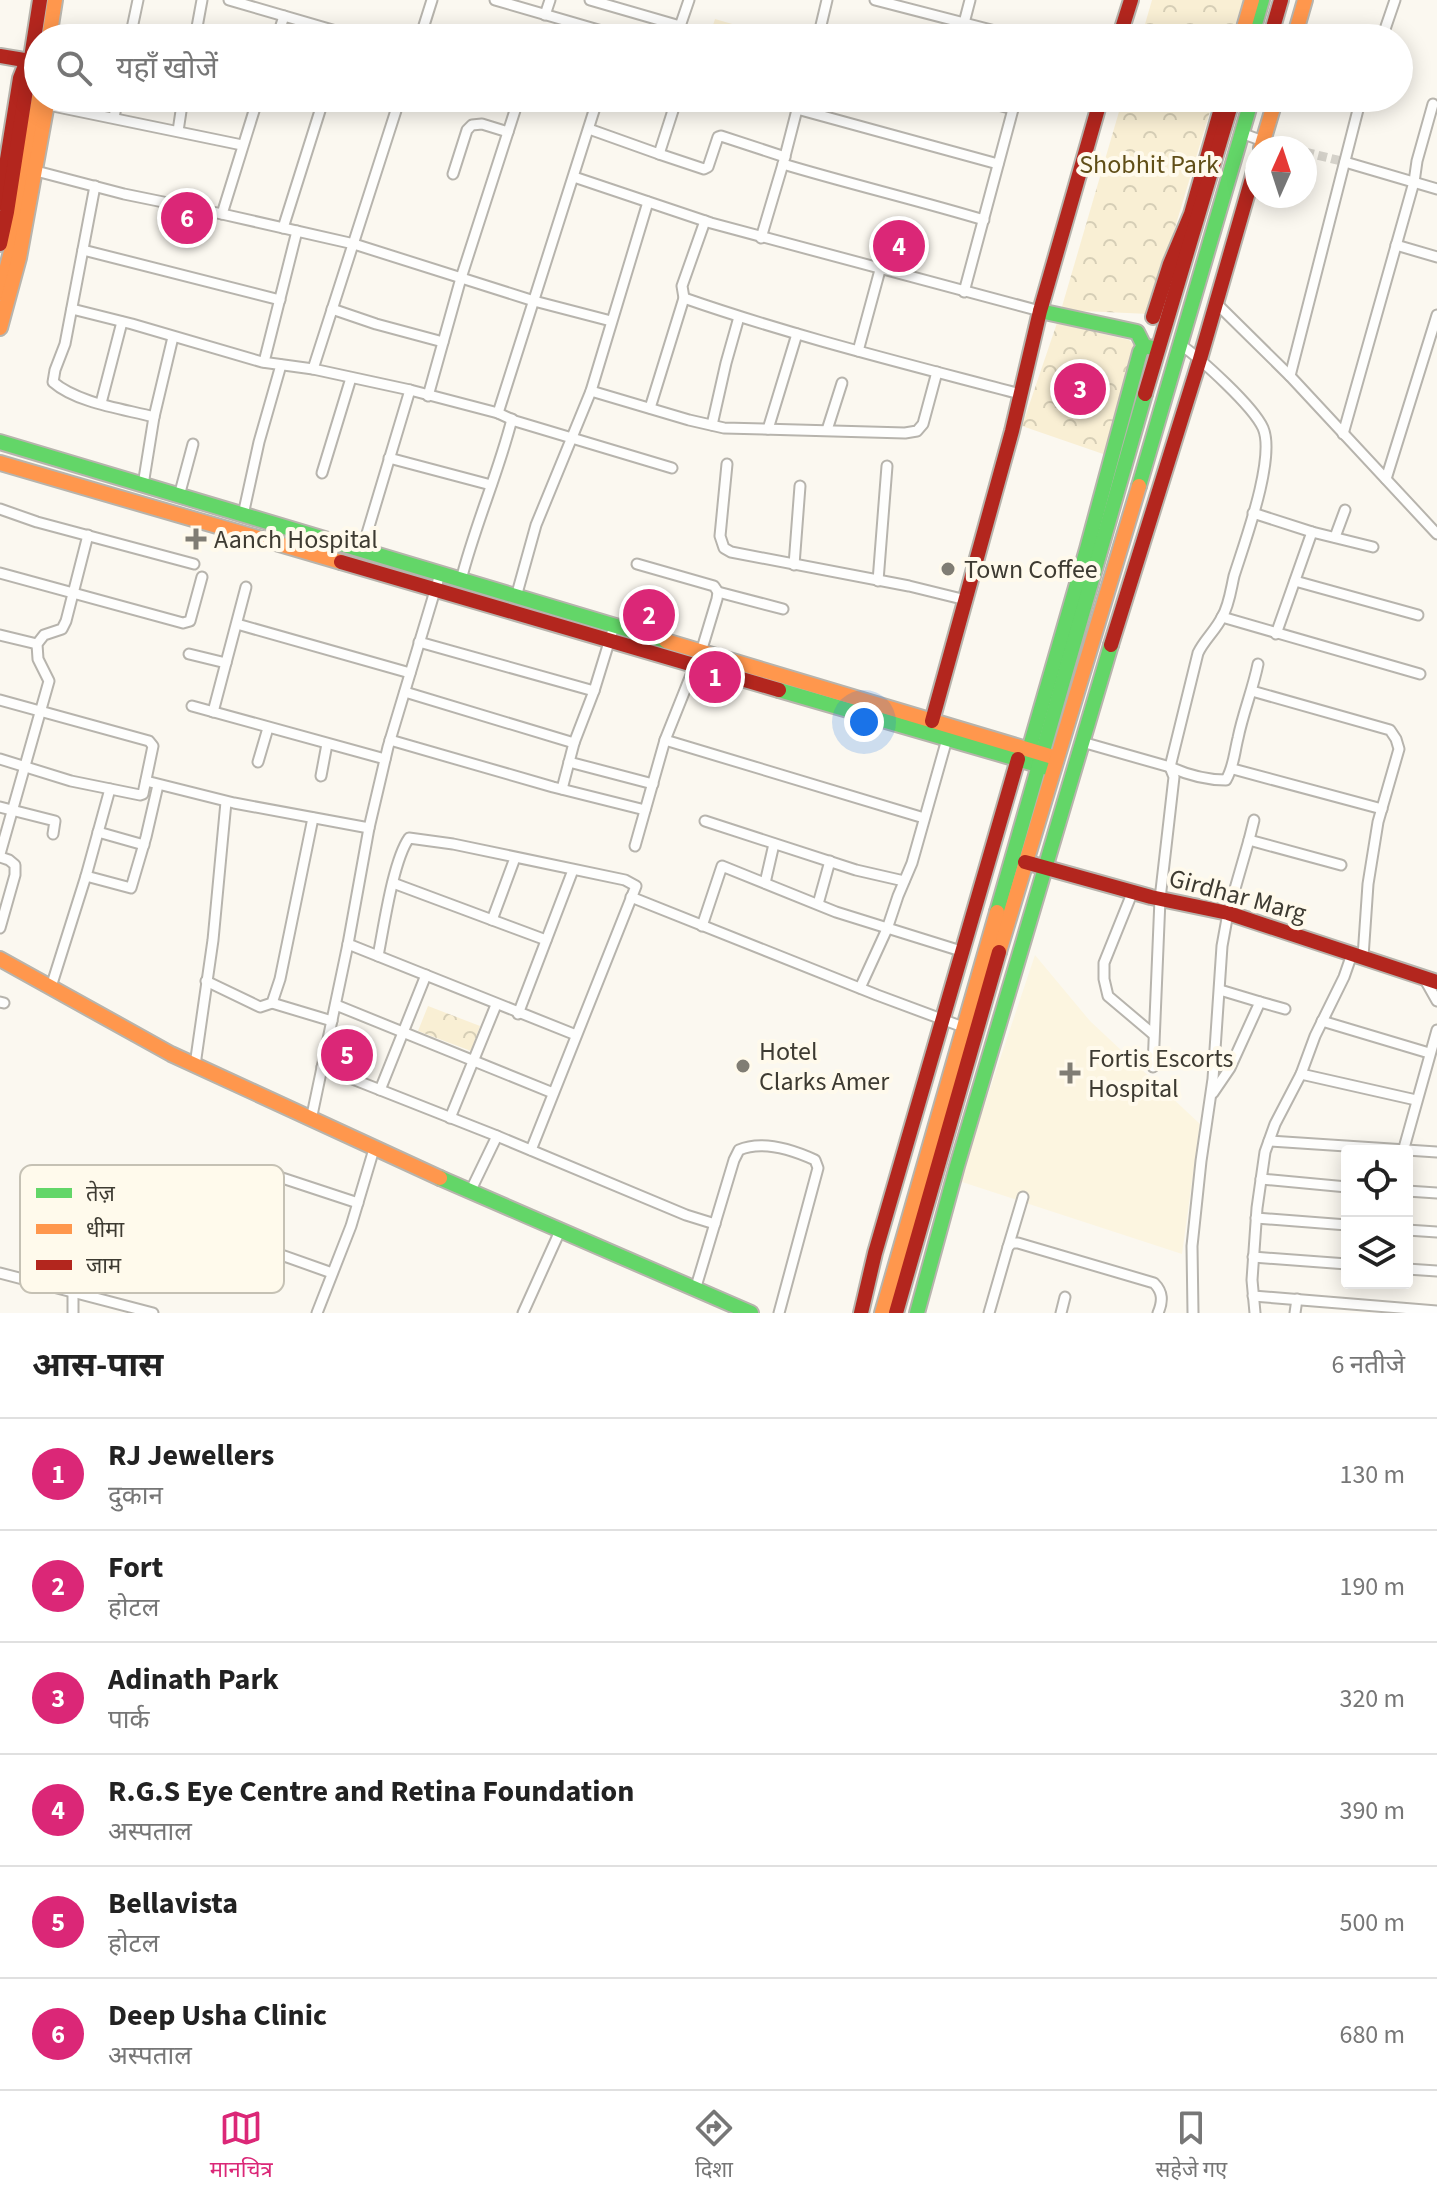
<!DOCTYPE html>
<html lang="hi">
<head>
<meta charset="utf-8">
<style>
	:root { --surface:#fff; --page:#f6f6f6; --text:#222; --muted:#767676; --line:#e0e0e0; --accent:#db2777 }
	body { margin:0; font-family:"Source Sans 3","Noto Sans Devanagari",sans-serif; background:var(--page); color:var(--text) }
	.controls { position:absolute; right:24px; bottom:24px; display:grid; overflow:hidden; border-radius:8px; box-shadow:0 4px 20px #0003 }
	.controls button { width:72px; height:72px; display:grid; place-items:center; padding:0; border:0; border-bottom:2px solid var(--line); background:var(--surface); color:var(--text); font:40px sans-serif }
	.compass { position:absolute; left:1245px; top:136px; width:72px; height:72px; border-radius:50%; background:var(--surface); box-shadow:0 4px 20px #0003; rotate:3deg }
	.you { position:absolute; left:864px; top:722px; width:28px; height:28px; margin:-20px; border:6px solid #fff; border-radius:50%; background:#1a73e8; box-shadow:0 0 0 12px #1a73e833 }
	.badge { display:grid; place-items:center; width:52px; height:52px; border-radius:50%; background:var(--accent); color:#fff; font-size:26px; font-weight:700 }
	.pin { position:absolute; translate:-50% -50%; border:4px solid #fff; box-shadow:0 2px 8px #0006 }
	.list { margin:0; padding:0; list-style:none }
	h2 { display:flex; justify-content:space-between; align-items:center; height:104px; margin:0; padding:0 32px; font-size:34px }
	h2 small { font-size:26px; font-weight:400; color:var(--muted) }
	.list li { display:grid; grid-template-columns:52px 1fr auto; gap:24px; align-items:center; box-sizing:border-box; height:112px; padding:0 32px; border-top:2px solid var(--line) }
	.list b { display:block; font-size:30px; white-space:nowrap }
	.list p { margin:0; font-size:26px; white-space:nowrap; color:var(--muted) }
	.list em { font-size:26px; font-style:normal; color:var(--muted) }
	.icon { flex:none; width:44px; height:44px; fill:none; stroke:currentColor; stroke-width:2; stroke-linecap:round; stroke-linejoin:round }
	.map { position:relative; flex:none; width:1437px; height:1313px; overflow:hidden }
	.search { position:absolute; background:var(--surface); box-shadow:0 4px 20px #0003; left:24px; right:24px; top:24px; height:88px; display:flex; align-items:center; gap:20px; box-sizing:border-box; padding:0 28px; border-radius:44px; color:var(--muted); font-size:30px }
	.sheet { height:776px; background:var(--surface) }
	nav { display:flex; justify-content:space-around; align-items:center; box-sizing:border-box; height:112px; border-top:2px solid var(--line); background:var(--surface); font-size:22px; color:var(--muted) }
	nav a { display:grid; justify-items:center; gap:4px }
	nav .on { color:var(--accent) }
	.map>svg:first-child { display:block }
	.built { fill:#fcf5e0 }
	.park { fill:url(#park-crowns) }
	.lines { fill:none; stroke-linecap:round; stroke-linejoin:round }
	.street-tunnel { stroke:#d5d2ca; stroke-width:9; stroke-dasharray:9 4.5; stroke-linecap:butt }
	.street-casing { stroke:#b7b4ad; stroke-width:13 }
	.fast-casing { stroke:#b7b4ad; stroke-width:18 }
	.slow-casing { stroke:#b7b4ad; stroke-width:18 }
	.jam-casing { stroke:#b7b4ad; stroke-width:18 }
	.street { stroke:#fefefd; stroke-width:9 }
	.fast { stroke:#63d668; stroke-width:14 }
	.slow { stroke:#ff974d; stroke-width:14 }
	.jam { stroke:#b3261e; stroke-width:14 }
	.poi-dot { fill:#807d74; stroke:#fffaec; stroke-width:3 }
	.labels { text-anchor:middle; stroke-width:8; stroke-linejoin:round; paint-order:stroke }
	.park-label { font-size:26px; fill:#604e17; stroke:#fffaec }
	.poi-label { font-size:26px; fill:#3e3b32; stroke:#fffaec; text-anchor:start }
	.street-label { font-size:26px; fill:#3e3b32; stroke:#fffaec }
	.key { fill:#fffaec; stroke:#c5c1b4; stroke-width:2 }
	.key-label { font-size:22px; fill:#3e3b32 }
</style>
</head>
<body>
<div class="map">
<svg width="1437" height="1313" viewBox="0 0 1437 1313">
	<defs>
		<pattern id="park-crowns" width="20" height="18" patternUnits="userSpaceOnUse" patternTransform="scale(2)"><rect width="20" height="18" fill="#f9efd4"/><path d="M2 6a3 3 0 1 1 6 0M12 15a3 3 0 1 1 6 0" fill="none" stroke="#d6ceb6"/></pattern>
	</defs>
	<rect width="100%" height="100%" fill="#fbf8f0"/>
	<polygon class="built" points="1035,955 1090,1021 1200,1124 1182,1254 959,1181"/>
	<g class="park">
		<polygon points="1152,0 1243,0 1231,38 1141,38"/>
		<polygon points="715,19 780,38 709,38"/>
		<polygon points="1123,98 1214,98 1149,314 1061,310"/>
		<polygon points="1057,323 1129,340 1135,346 1136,351 1106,455 1022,426"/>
		<polygon points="428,1006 480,1026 471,1051 418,1031"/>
	</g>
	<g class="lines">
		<g class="street-tunnel">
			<polyline points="1263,141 1291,148"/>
			<polyline points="1305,152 1345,162"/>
		</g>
		<defs>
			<g id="street">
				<polyline points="229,0 360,38"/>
				<polyline points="495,0 626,38"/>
				<polyline points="590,0 680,26"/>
				<polyline points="875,0 1022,38"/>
				<polyline points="545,15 550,0"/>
				<polyline points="964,23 970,0"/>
				<polyline points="130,38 138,0"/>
				<polyline points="195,38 202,0"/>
				<polyline points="277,38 284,16"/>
				<polyline points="420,38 432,0"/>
				<polyline points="676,38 689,0"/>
				<polyline points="818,38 827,0"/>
				<polyline points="1382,38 1395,0"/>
				<polyline points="400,98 313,369 410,390 498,413 515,421 672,468"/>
				<polyline points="579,98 597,104"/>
				<polyline points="972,98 1013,109"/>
				<polyline points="48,105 242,145"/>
				<polyline points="797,109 998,164"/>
				<polyline points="114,117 118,98"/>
				<polyline points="589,129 659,154 677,98"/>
				<polyline points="178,131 183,98"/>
				<polyline points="1241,133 1263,141"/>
				<polyline points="659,154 704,169 708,167 718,137 721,136 785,157"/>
				<polyline points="1345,162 1437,189"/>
				<path d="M783,164c67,20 134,36 201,56"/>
				<polyline points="36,171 124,194 222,214 354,244 534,301 611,321"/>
				<polyline points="453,174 467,130 472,125 482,124 508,132"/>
				<polyline points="574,177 711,223 1040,311"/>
				<path d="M95,186l-30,158 -10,26 -2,12c24,21 71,27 101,35"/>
				<polyline points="222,214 258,98"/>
				<polyline points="283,228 324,98"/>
				<polyline points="761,238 783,164 800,98"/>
				<polyline points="1396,245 1437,257"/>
				<polyline points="83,250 280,300"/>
				<polyline points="964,292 1016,98"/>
				<path d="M684,298c109,38 223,66 336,96"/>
				<polyline points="1216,303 1290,376 1437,534"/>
				<polyline points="72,309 132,324 262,362 313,369"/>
				<polyline points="332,309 376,324 443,342"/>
				<polyline points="858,351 880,270"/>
				<polyline points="264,362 297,231"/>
				<polyline points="1290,376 1361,98"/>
				<polyline points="591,391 689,420 724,428 905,433 917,431 923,424 937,372"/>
				<polyline points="428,396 461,278 519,98"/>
				<polyline points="101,403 122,322"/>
				<polyline points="650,408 684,298 682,286 705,221"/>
				<polyline points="498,413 598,98"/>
				<polyline points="712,425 726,363 739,317"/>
				<polyline points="768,429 797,334"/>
				<polyline points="827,430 842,383"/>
				<polyline points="1343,434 1414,182 1417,161 1433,104"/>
				<polyline points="389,458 491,485"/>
				<polyline points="727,464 720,536 724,548 731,552 909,586 966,600"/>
				<polyline points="322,473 351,378"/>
				<polyline points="1386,479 1437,315"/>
				<polyline points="143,485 154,417 173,337"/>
				<polyline points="179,496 193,444"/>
				<polyline points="0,509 37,522 194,564"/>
				<polyline points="1253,513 1312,532 1373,547"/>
				<polyline points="243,515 259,442 281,365"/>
				<polyline points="1335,537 1345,510"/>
				<polyline points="362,550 410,390"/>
				<polyline points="637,564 714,586 718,592 717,599 701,652"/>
				<polyline points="794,565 800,486"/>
				<polyline points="0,573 183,623 190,621 202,577"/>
				<path d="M461,580c14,-55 37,-106 51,-161"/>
				<polyline points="878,581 887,466"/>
				<polyline points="1295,581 1418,615"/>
				<polyline points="718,592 783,609"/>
				<polyline points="516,597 536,525 591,391 648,202"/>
				<polyline points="1222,617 1420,674"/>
				<polyline points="237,624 410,673"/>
				<polyline points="1276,634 1312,532"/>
				<polyline points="0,635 37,644"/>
				<polyline points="419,642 594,691"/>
				<polyline points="189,654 226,663"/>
				<polyline points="1252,691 1390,730 1396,739 1399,749 1378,822 1368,884 1363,957"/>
				<polyline points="405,692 574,743"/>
				<polyline points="0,700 149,741 153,746 144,789 143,794 140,795 71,781 0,759"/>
				<polyline points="192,706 385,759"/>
				<polyline points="213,712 246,587"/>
				<polyline points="390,740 553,787 645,810"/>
				<polyline points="665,740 924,818"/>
				<path d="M1082,742l88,25 28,-114c6,-13 18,-23 24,-36 7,-11 9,-28 12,-41 10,-32 42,-118 29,-148 -10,-22 -62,-69 -82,-83"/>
				<polyline points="258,762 268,728"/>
				<polyline points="569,762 653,784"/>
				<path d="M1170,767c18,8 36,13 56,13 8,-14 8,-26 12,-42 5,-25 15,-49 20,-74"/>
				<polyline points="1233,769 1382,809"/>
				<polyline points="321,776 327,744"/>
				<polyline points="146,781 234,803 369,828"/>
				<polyline points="562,789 574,743 594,691 614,626"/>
				<polyline points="0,807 55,821 53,834"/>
				<polyline points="705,821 856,870 904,881"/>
				<polyline points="98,832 144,845"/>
				<polyline points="1249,840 1254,820"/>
				<polyline points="635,846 665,740 695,665"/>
				<polyline points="0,854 49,681 38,659 37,644 44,635 62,629 66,621 88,535"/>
				<polyline points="0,857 9,860 15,865 15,875 0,928"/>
				<polyline points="86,876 131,888 146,837 158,785"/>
				<polyline points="393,883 546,940"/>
				<polyline points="765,883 774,844"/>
				<polyline points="1133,891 1104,963 1104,979 1108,996 1153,1034"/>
				<polyline points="631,897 877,995 963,1027"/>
				<polyline points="818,904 830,861"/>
				<polyline points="492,920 515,858"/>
				<polyline points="702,926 722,866 836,912 961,951"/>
				<polyline points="348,944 576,1035"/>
				<path d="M378,956c6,-30 15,-95 31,-118l44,6 172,36 11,6 -105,264"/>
				<polyline points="1424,978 1437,1001"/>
				<polyline points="206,981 260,1007 272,1003 280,979 313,818"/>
				<polyline points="51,987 86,876 110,789"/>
				<polyline points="860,988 887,929 898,896 912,863 947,739"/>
				<polyline points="0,1002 4,1003"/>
				<polyline points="1260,1002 1285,1009"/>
				<polyline points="272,1003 332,1021"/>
				<polyline points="336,1005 553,1093"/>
				<polyline points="518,1014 573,870"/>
				<polyline points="1322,1021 1429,1053"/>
				<polyline points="195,1065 213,940 226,802"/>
				<polyline points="322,1067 497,1136 686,1215 715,1224"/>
				<polyline points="1153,1067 1160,899 1174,777 1170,767"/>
				<polyline points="1301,1074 1416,1100"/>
				<polyline points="380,1090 426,975"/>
				<polyline points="1213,1093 1230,1068 1260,1002 1220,990"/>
				<polyline points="450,1118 496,1005"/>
				<polyline points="311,1120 348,944 369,828 388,747 440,574"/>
				<polyline points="1269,1141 1437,1152"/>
				<polyline points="1404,1148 1437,1030"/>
				<polyline points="267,1173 358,1203"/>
				<polyline points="1261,1179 1347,1187"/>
				<polyline points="1407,1191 1437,1193"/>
				<polyline points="470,1192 497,1136"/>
				<polyline points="1256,1218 1347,1225"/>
				<polyline points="1407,1230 1437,1232"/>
				<polyline points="222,1234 332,1273"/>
				<polyline points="1008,1247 1023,1197"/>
				<polyline points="1253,1257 1347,1264"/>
				<polyline points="1407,1269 1437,1271"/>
				<polyline points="0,1273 153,1313"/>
				<path d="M695,1290l39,-130 5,-10c23,-10 54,0 76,10l3,8 -39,145"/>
				<polyline points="73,1291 73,1313"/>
				<polyline points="1253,1296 1437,1311"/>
				<polyline points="317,1313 351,1226 374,1149"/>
				<polyline points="523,1313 560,1231"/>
				<path d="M989,1313l19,-66 4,-4h6l136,40c9,9 9,18 4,30"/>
				<polyline points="1061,1313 1065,1297"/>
				<polyline points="1193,1313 1192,1246 1201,1161 1213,1079 1222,946 1228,913 1249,840 1341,865"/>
				<polyline points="1255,1313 1252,1280 1257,1208 1265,1152 1275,1124 1301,1074 1315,1036 1344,977 1352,954"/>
				<polyline points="1295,1313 1297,1299"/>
			</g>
			<g id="fast">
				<polyline points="1251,38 1262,0"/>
				<polyline points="1040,311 1137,332 1144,346 1153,348"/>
				<polyline points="0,442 666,641"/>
				<polyline points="1139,486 1252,98"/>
				<polyline points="779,690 1048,768"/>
				<polyline points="1027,757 1087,549 1140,352 1144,346"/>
				<polyline points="997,912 1145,394"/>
				<polyline points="440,1178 751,1313"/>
				<polyline points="917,1313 957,1166 1111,645"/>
			</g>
			<g id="slow">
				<polyline points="49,38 55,0"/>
				<polyline points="1241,38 1252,0"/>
				<polyline points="1294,38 1305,0"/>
				<polyline points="1261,148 1276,98"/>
				<polyline points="0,293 13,244 39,98"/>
				<polyline points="0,328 19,258 48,98"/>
				<polyline points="0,463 341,562"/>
				<polyline points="666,641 1053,757"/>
				<polyline points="999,952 1139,486"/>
				<polyline points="0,959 171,1054 440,1178"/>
				<polyline points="882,1313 997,912"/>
			</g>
			<g id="jam">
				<polyline points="1119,38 1131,0"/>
				<polyline points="1270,38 1281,0"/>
				<polyline points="0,56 30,61 24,68 20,78 0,203"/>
				<polyline points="0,244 7,212 40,0"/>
				<polyline points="1153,317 1170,264 1191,214 1224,98"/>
				<polyline points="1145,394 1233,98"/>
				<polyline points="341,562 779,690"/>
				<polyline points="1111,645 1200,359 1257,161"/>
				<polyline points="932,721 1012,431 1040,311 1101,98"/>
				<polyline points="1025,862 1151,897 1228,913 1437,982"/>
				<polyline points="861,1313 875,1253 1018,759"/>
				<polyline points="896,1313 999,952"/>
			</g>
		</defs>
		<use href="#street" class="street-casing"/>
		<use href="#fast" class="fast-casing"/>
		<use href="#slow" class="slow-casing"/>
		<use href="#jam" class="jam-casing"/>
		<use href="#street" class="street"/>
		<use href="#fast" class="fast"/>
		<use href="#slow" class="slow"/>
		<use href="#jam" class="jam"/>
	</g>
	<g class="poi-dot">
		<path d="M192 527h8v8h8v8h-8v8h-8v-8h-8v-8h8z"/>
		<circle cx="948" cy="569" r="8"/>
		<circle cx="743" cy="1066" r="8"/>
		<path d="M1066 1061h8v8h8v8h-8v8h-8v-8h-8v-8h8z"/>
	</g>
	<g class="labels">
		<g class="park-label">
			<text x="1149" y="173">Shobhit Park</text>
		</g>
		<g class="poi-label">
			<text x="214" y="548">Aanch Hospital</text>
			<text x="964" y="578">Town Coffee</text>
			<text x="759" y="1060">Hotel<tspan x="759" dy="30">Clarks Amer</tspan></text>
			<text x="1088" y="1067">Fortis Escorts<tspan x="1088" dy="30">Hospital</tspan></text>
		</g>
		<g class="street-label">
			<text transform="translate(1238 895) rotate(15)" y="9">Girdhar Marg</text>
		</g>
	</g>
	<rect x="20" y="1165" width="264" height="128" rx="12" class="key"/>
	<rect x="36" y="1188" width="36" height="10" fill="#63d668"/>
	<rect x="36" y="1224" width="36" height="10" fill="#ff974d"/>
	<rect x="36" y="1260" width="36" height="10" fill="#b3261e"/>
	<g class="key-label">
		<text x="86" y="1201">तेज़</text>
		<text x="86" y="1237">धीमा</text>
		<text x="86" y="1273">जाम</text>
	</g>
</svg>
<div class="controls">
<button><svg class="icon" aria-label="locate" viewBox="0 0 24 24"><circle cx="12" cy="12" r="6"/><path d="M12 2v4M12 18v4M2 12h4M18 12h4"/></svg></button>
<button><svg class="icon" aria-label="layers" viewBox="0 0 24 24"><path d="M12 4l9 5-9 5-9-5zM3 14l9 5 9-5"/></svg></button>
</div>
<svg class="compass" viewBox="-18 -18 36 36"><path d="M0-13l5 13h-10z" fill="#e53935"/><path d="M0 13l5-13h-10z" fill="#767676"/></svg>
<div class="you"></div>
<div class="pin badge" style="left:715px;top:677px">1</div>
<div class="pin badge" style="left:649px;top:615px">2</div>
<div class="pin badge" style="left:1080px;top:389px">3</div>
<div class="pin badge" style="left:899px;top:246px">4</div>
<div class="pin badge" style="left:347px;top:1055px">5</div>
<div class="pin badge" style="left:187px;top:218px">6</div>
<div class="search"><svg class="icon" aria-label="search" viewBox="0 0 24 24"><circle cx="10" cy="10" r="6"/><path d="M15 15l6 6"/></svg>यहाँ खोजें</div>
</div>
<section class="sheet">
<h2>आस-पास<small>6 नतीजे</small></h2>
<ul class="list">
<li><span class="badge">1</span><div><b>RJ Jewellers</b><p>दुकान</p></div><em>130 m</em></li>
<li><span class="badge">2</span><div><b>Fort</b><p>होटल</p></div><em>190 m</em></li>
<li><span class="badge">3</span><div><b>Adinath Park</b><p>पार्क</p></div><em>320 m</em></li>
<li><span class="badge">4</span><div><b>R.G.S Eye Centre and Retina Foundation</b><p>अस्पताल</p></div><em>390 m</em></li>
<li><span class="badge">5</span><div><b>Bellavista</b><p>होटल</p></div><em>500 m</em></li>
<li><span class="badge">6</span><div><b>Deep Usha Clinic</b><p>अस्पताल</p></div><em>680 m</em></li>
</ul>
</section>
<nav>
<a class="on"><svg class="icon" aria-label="map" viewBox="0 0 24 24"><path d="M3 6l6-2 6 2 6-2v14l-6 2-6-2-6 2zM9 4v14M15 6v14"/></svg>मानचित्र</a>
<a><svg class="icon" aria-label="directions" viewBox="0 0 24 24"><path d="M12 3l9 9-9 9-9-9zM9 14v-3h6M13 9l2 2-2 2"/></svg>दिशा</a>
<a><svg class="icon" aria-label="saved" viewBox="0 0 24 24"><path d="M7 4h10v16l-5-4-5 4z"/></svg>सहेजे गए</a>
</nav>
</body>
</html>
